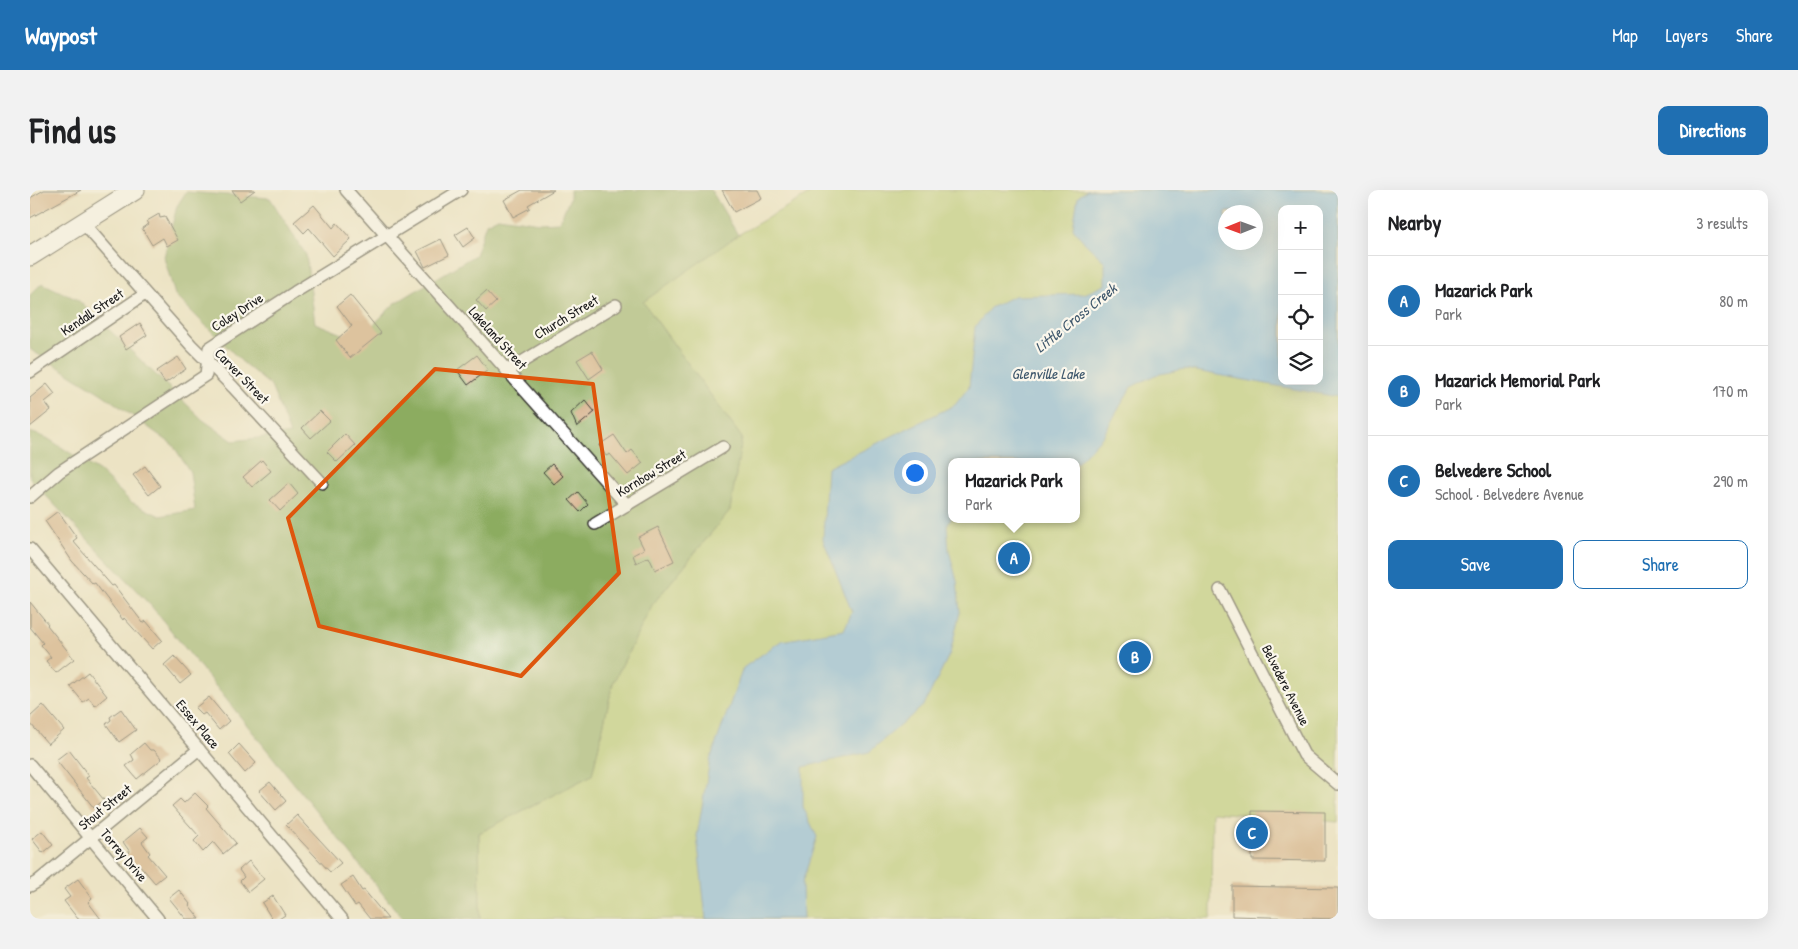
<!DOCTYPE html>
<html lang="en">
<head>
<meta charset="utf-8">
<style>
	:root { --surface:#fff; --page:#f2f2f2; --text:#202124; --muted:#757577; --line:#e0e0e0; --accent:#1f6fb2 }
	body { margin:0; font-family:"Patrick Hand",sans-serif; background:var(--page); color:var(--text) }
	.controls { position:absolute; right:15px; top:15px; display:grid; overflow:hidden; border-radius:10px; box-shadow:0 5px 20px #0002 }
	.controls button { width:45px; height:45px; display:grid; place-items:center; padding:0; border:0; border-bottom:1px solid var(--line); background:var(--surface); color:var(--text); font:25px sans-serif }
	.compass { position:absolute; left:1188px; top:15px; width:45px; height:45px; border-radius:50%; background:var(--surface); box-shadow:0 5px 20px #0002; rotate:269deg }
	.you { position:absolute; left:884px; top:282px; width:18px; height:18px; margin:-12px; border:4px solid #fff; border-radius:50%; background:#1a73e8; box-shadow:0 0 0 8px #1a73e833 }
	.badge { display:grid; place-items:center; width:32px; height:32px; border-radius:50%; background:var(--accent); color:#fff; font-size:16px; font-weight:700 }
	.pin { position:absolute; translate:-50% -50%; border:2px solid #fff; box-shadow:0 1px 5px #0006 }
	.popup { position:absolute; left:918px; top:268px; width:132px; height:65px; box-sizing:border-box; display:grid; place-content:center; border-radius:10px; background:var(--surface); filter:drop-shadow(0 1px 4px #0005); font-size:16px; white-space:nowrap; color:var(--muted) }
	.popup b { font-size:19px; color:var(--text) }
	.popup::after { content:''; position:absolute; left:50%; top:100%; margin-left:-10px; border:10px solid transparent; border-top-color:var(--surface) }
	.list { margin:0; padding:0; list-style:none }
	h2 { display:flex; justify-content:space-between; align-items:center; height:65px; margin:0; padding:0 20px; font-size:21px }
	h2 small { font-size:16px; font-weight:400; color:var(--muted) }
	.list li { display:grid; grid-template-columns:32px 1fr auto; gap:15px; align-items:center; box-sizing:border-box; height:90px; padding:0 20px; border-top:1px solid var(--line) }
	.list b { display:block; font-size:19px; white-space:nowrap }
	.list p { margin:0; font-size:16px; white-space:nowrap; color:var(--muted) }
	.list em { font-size:16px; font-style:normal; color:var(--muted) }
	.actions { display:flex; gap:10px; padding:15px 20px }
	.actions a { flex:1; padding:11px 0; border:1px solid var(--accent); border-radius:10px; text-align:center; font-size:18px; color:var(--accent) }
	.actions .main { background:var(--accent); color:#fff }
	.icon { flex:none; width:28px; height:28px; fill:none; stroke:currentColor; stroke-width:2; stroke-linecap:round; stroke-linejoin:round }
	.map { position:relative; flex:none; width:1308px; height:729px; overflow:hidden; border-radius:10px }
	header { display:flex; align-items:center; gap:30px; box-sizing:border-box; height:70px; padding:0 25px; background:var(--accent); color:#fff }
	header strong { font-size:24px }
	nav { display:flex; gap:28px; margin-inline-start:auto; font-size:18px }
	.intro { display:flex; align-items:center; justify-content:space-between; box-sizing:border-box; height:120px; padding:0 30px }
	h1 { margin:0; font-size:35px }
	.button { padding:12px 22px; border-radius:10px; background:var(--accent); color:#fff; font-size:18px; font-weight:700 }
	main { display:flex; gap:30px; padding:0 30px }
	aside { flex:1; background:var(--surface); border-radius:10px; box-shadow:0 5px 20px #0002 }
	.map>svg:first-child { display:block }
	.green { fill:#b0c76c; stroke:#667244; fill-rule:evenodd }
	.forest { fill:#8cac60; stroke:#54643e }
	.water { fill:#70b0e4; stroke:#466680; fill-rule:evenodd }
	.building { fill:#ca9b6f }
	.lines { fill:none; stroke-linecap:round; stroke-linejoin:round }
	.street-casing { stroke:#3b3a35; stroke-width:14 }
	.primary-casing { stroke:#3b3a35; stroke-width:21 }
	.street { stroke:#fff; stroke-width:11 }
	.primary { stroke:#fff; stroke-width:19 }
	.marked { fill:none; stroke:#de560d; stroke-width:4; stroke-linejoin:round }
	.labels { text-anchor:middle; stroke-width:4.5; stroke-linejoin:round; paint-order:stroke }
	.street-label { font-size:14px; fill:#1c1c1c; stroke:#fbf7ec }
	.water-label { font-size:15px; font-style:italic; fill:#3e576c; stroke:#fbf7ec }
</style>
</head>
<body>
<header>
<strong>Waypost</strong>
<nav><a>Map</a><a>Layers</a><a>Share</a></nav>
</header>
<div class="intro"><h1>Find us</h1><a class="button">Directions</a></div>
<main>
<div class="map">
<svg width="1308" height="729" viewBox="0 0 1308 729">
	<rect width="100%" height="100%" fill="#fbf7ec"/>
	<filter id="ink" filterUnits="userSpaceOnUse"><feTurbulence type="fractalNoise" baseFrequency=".02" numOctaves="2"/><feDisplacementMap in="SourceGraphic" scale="10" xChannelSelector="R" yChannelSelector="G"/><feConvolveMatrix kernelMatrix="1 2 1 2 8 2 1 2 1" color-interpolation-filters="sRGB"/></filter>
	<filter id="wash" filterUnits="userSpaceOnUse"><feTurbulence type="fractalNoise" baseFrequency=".0096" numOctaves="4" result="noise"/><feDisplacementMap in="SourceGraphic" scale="20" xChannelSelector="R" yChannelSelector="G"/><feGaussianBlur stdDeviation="1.12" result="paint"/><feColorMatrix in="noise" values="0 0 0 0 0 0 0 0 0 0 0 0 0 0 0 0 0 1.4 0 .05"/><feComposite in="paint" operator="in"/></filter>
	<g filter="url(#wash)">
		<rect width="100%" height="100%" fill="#ece3c4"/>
		<path class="green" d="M786,0h522v632l-126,-10 -1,107h-731l-1,-86 113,-58 21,-92 39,-78 78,-95 12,-72 -99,-136 86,-62zM1252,19h37v172h-37zM1196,22h30v30h-30zM922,272h124v57h-124z"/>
		<polygon class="forest" points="540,0 681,0 708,45 613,112 712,248 700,320 622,415 583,493 562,585 449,643 450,729 373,729 122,417 0,289 0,242 17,248 70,282 101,312 130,326 165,320 160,282 143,255 72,204 1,160 0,156 0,105 12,93 48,110 173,230 203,251 260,244 241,196 211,171 145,105 134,67 147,16 156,2 240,8 276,65 285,133 328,150 364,114 445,65 456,33 468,27 510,33 529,32 540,8"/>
		<path class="water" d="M1057,0h251v207l-153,-28 -30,6 -24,12 -28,49 -26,27 -125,-1 -1,57 -4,6 2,26 8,30 3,31 -10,41 -26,52 -55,47 -66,15v40l14,30 -15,46 1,36h-97l-9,-83 13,-76 33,-92 38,-27 63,-11 8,-18 -29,-73 4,-71 128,-63 14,-18 6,-60 15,-19 24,-12 70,-2 21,-9v-23l-20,-19 -12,-15 5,-31zM1252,19h37v172h-37zM1196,22h30v30h-30z"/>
		<g id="blocks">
			<g class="building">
				<polygon points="14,0 51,0 0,28 0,8"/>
				<polygon points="202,0 225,0 210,11"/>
				<polygon points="492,0 524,0 498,15 500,18 483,27 474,10"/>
				<polygon points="692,0 727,0 731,8 704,22"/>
				<polygon points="284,15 303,38 307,33 321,49 303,66 279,38 274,43 264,32"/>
				<polygon points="129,24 130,28 135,27 148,50 137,56 133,48 122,55 112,38 119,34 117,31"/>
				<polygon points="438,37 445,48 433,57 425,45"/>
				<polygon points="411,49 419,65 395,77 387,61"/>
				<polygon points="456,101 466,112 456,121 446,110"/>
				<polygon points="320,105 351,143 320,168 306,150 322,136 307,116"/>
				<polygon points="110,133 117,145 96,159 89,147"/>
				<polygon points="562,161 573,179 559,189 547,170"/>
				<polygon points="447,165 458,180 438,195 427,180"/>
				<polygon points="148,167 156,179 135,193 127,181"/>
				<polygon points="17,194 25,204 15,212 21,220 0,237 0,208"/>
				<polygon points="555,210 565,222 547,237 541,223"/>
				<polygon points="290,221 300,231 281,248 272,238"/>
				<polygon points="315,244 325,255 307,272 297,262"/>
				<polygon points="584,245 597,264 602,260 613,273 598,285 580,264 576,266 569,255"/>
				<polygon points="232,270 241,281 222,297 213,287"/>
				<polygon points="522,274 533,286 524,294 513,282"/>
				<polygon points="115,276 130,296 119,305 103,285"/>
				<polygon points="259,293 268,304 250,321 240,310"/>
				<polygon points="548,302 558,314 550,322 539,310"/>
				<polygon points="28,321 47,348 43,351 82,396 84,395 113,433 116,431 132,450 122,459 94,428 93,430 65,393 63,394 42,371 15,331"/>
				<polygon points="628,337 644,371 625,380 619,367 606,373 603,365 614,359 608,347"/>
				<polygon points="0,412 18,434 17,435 44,469 26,483 16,471 21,467 11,455 13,453 0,437"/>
				<polygon points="144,466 161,485 150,494 134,475"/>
				<polygon points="58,482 77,506 65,516 59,508 53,512 40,496"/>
				<polygon points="179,507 199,531 189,540 175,523 172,525 165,518"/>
				<polygon points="13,515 34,540 18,554 0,533 0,527"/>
				<polygon points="91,519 106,540 89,552 76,534 81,530 80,527"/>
				<polygon points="114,553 120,560 124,560 132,569 107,589 96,576 104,570 101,564"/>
				<polygon points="209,554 226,573 215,583 199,564"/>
				<polygon points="39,560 59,586 56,588 74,610 64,618 26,570"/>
				<polygon points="240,592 256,611 246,620 229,601"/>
				<polygon points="165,603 178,616 176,618 206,653 193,664 183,652 173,662 164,651 169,646 142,616 150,609 154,613"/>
				<polygon points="1222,621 1295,622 1295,671 1222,670 1222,662 1216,662 1216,629 1222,629"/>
				<polygon points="267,625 311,673 300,682 256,635"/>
				<polygon points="110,638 118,647 112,652 120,663 118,665 135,685 125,693 108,673 105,676 96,665 100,662 93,652"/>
				<polygon points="12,641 23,655 13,663 2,649"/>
				<polygon points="219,671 234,689 218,702 210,691 214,687 209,680"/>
				<polygon points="323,687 332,701 334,700 358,729 340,729 328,714 325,716 311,695"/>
				<polygon points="48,689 62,708 58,712 71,729 48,729 34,711 40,707 34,699"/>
				<polygon points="1202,696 1308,698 1308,729 1202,726"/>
				<polygon points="149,700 160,714 159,715 170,729 156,729 139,708"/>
				<polygon points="243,706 255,725 249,729 242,729 232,713"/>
			</g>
		</g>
	</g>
	<g filter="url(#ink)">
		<use href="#blocks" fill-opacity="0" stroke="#3b3a35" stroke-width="1"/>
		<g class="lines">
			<defs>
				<g id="street">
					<polyline points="316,0 597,315"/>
					<polyline points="53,33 161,155 203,197 292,293"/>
					<polyline points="477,181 586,115"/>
					<polyline points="0,182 115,104"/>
					<polyline points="0,307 29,282 176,185 179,158 265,102 431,0"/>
					<polyline points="565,334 693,257"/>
					<polyline points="0,359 312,729"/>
					<polyline points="1190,400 1274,565 1308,594"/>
					<polyline points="0,575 128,729"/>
					<polyline points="0,696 7,692 169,559"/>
				</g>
				<polyline id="primary" points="0,66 105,0"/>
			</defs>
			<use href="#street" class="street-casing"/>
			<use href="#primary" class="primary-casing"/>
			<use href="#street" class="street"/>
			<use href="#primary" class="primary"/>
		</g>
	</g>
	<path d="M0 0H1308V729H0ZM405,179l158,15 26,189 -98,103 -202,-50 -31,-108z" fill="#ece3c4" fill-opacity=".55" fill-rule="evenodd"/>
	<path class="marked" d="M405,179l158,15 26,189 -98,103 -202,-50 -31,-108z"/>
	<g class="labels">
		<g class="street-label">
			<text transform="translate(62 122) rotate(-34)" y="5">Kendall Street</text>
			<text transform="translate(207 122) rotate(-33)" y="5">Coley Drive</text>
			<text transform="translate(536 127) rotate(-31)" y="5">Church Street</text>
			<text transform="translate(468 148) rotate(48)" y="5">Lakeland Street</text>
			<text transform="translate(212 186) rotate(46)" y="5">Carver Street</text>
			<text transform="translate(621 283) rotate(-31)" y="5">Kornbow Street</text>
			<text transform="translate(1256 495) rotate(63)" y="5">Belvedere Avenue</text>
			<text transform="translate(168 534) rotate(50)" y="5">Essex Place</text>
			<text transform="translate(75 617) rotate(-39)" y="5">Stout Street</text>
			<text transform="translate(94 665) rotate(50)" y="5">Torrey Drive</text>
		</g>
		<g class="water-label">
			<text transform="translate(1046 128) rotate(-39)" y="5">Little Cross Creek</text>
			<text x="1018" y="189">Glenville Lake</text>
		</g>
	</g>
</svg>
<div class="controls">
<button>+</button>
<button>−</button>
<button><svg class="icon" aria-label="locate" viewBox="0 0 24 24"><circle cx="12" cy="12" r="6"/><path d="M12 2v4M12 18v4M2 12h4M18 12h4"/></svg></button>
<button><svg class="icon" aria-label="layers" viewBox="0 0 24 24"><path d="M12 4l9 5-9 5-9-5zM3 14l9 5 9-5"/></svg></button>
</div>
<svg class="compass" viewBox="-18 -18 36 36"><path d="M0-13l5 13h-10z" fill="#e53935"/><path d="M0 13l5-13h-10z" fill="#757577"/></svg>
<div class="you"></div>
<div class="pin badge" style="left:984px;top:368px">A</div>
<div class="popup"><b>Mazarick Park</b>Park</div>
<div class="pin badge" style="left:1105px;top:467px">B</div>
<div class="pin badge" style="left:1222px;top:643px">C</div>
</div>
<aside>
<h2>Nearby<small>3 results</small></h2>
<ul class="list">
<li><span class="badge">A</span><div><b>Mazarick Park</b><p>Park</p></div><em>80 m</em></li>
<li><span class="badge">B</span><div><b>Mazarick Memorial Park</b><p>Park</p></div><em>170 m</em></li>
<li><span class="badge">C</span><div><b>Belvedere School</b><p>School · Belvedere Avenue</p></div><em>290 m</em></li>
</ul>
<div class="actions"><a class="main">Save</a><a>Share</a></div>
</aside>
</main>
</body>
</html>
